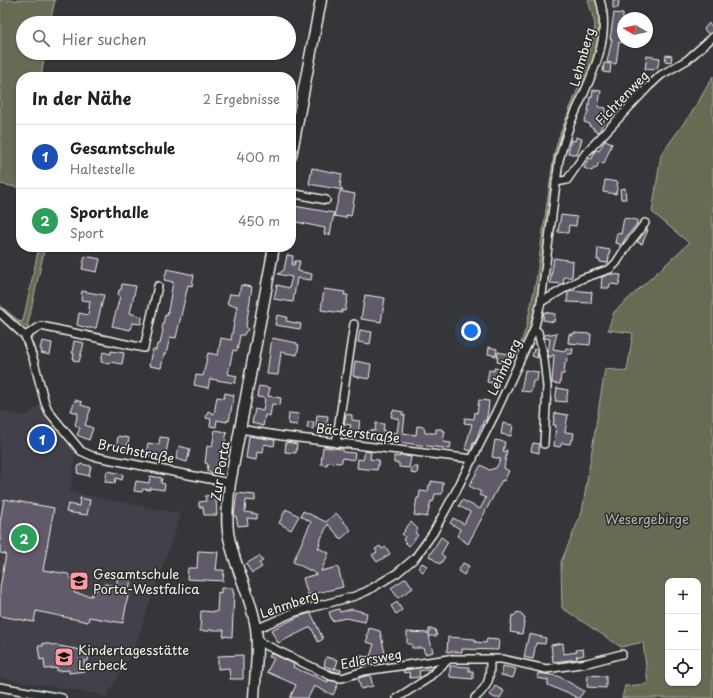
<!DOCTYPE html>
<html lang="de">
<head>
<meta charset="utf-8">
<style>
	:root { --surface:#fff; --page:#f2f2f2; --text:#202124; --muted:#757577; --line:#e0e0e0; --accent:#84575d }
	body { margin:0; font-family:"Playpen Sans",sans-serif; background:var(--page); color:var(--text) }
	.controls { position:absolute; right:12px; bottom:12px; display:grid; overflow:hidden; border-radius:8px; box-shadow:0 1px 3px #0004 }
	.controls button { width:36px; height:36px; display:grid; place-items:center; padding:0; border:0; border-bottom:1px solid var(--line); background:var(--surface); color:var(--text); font:20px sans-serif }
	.compass { position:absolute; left:617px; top:12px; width:36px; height:36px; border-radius:50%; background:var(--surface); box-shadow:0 1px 3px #0004; rotate:279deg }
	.you { position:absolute; left:471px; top:331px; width:14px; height:14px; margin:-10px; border:3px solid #fff; border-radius:50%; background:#1a73e8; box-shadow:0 0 0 6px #1a73e833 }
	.badge { display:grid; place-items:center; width:26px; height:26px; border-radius:50%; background:var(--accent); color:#fff; font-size:13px; font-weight:700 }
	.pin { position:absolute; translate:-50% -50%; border:2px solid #fff; box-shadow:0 1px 4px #0006 }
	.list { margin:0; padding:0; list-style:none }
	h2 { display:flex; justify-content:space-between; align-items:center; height:52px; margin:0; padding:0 16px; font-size:17px }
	h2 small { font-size:13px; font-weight:400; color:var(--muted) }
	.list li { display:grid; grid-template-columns:26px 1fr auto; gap:12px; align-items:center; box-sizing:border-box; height:64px; padding:0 16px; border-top:1px solid var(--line) }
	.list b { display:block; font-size:15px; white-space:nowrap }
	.list p { margin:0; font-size:13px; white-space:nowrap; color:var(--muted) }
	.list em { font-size:13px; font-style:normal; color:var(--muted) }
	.icon { flex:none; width:22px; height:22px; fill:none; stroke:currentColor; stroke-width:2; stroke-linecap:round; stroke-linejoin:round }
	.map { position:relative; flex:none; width:713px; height:698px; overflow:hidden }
	.search { position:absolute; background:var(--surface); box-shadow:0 1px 3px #0004; left:16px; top:16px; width:280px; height:44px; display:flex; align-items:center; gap:10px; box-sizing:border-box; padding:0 14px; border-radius:22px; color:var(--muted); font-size:15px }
	.panel { position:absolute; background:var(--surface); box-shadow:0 1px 3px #0004; left:16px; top:72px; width:280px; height:180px; border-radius:16px }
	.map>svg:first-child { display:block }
	.built { fill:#424149 }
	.green { fill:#656c52; stroke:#acae9d; fill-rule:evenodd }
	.building { fill:#615a6b; stroke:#f4f1e8 }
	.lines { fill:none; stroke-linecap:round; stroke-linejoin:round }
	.street-casing { stroke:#f4f1e8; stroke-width:10 }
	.secondary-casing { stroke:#f4f1e8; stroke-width:13 }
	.street { stroke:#2a2d2e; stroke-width:7 }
	.secondary { stroke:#2a2d2e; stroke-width:10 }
	.labels { text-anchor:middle; stroke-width:3; stroke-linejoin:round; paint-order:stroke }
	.street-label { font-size:13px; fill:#f4f1e8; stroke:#2a2d2e }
	.park-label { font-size:13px; fill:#b4b5a4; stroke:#2a2d2e }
	.poi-label { font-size:13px; fill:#f4f1e8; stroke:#2a2d2e; text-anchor:start }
</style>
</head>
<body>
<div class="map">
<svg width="713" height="698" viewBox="0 0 713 698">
	<rect width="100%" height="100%" fill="#35363a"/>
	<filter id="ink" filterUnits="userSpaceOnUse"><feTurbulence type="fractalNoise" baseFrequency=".025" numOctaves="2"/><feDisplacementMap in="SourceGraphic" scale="8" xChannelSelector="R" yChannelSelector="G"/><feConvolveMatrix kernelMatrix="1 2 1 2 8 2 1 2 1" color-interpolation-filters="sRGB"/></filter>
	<g filter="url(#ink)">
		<polygon class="built" points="43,402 77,446 70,492 181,514 134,649 106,698 97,694 0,678 0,411 26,416"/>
		<g class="green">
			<polygon points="0,0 55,0 50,23 23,23 23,53 45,53 41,77 21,77 21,188 0,184"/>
			<polygon points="588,0 601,0 604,33 562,157 543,294 527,348 520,346 526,328 536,281 554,154 560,134 580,83 594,35 595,24"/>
			<path d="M713,76v622h-91l3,-12 23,-2 -5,-42 -22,5 -59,-39 -1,-46 21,-50 23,-143 22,2 6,-38 -25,-3 6,-18 75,-69 -37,-31 9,-57 35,-49zM668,581h30v102h-30z"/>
			<polygon points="39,247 45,247 27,328 0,308 0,305 20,322 23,321"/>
		</g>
		<g class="building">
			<polygon points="613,0 619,0 618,8 613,8"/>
			<polygon points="614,13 623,14 623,43 619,42 616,64 607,62 612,39 610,39"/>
			<polygon points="709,23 713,28 713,32 708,34 704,29"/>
			<polygon points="666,55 672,56 671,62 665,61"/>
			<polygon points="647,56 660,58 657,69 654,68 654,70 645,69"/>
			<polygon points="604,63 611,64 610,73 603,72"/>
			<polygon points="593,90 601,91 598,107 606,108 604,121 599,132 593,130 594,128 589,126 590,124 584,122 588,112 590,97 592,97"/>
			<polygon points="576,137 582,139 577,155 568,153 571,140 575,141"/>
			<polygon points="605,140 612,143 604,164 599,162 596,169 594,168 592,171 584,168 589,158 592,159 595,150 599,151"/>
			<polygon points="312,168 342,174 340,186 343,190 309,184"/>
			<polygon points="605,180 618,182 616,194 603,192"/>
			<polygon points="625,188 626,199 621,199 620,189"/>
			<polygon points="340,191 355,194 351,216 346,215 346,218 334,216"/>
			<polygon points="294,206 334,213 330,235 324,234 325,228 291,221"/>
			<polygon points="561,215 577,217 576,226 569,225 568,233 558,232"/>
			<polygon points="624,218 637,220 637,224 626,237 620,248 620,244 615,243 617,233 621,234"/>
			<polygon points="647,229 648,230 642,244 637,242"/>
			<polygon points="598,248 610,250 608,263 600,262 600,260 597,260"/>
			<polygon points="287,255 293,256 292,265 294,265 295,261 300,261 298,271 312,274 311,280 297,278 293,302 274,299 277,285 289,288 292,277 278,274 284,270"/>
			<polygon points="85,256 100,259 97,272 82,269"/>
			<polygon points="554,258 573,261 572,277 564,277 563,284 550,283"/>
			<polygon points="167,269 194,275 192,286 188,285 176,338 170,337 166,354 164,354 161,368 149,366 152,350 156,350 157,344 160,344 163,330 162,329 165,315 167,316 173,282 164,280"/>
			<polygon points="610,274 621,275 619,285 610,284 609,288 601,288 602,277"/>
			<polygon points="122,284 136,286 130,313 142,317 141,324 132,323 130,330 112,326 120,296 118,295 119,290 121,290"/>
			<polygon points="241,285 252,287 246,326 248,330 245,332 244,335 240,335 237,351 233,350 228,374 237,376 235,383 210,379 208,388 194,385 196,375 203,376 208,353 218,355 221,338 231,340 237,306 227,304 230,294 239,295"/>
			<polygon points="324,289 345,292 344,295 348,295 345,311 342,310 342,313 321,310"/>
			<polygon points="571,290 592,292 591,303 567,302 568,292"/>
			<polygon points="82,291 104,295 96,328 87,328 77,325 79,313 88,315 90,301 81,300"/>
			<polygon points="365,295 385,298 381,322 361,319"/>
			<polygon points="544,312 555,314 554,322 543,320"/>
			<polygon points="277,315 287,317 286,321 301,324 300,329 275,325"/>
			<polygon points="360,330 372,332 370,344 358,342"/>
			<polygon points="557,333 553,349 565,351 566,348 573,349 572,354 568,354 566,363 565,363 564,374 561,374 560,384 552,383 554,355 552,355 551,357 549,357 548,353 550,339 544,338 544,335"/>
			<polygon points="573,333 591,334 590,345 568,343 569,334 573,335"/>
			<polygon points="272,338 297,343 297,345 299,345 297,355 281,352 278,375 267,374"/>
			<polygon points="42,341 52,343 50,355 41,353 42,350 40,349"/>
			<polygon points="74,341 84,343 79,362 73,360 74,353 72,353"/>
			<polygon points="489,347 497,349 496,356 488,354"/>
			<polygon points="534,349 537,351 538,358 532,356"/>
			<polygon points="111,351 124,353 122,364 110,362 109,364 101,362 103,352 111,354"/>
			<polygon points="498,352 508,354 506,364 497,362"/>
			<polygon points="355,361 371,364 369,379 353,376"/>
			<polygon points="494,368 500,369 497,386 492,385 492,383 487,382 489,370 494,371"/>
			<polygon points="525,370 538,372 537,381 533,381 531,392 521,391"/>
			<polygon points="259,386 270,388 268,396 281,398 280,405 272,404 270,416 265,415 263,426 252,423 255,409 263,411 265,398 257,397"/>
			<polygon points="557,388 568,390 566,402 555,401"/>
			<polygon points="225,393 234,395 229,421 227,420 227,422 217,420 216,427 210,426 211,419 206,418 208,411 214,414 217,397 224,398"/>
			<polygon points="75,400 82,402 81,405 91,408 85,425 93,428 89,440 77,435 80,428 75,425 78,413 71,411"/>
			<polygon points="479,400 489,401 488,411 486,421 483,421 483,426 481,426 477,438 474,444 473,443 471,451 465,449 472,424 464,423 465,418 474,419 475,412 477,413"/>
			<polygon points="393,410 403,412 402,415 405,415 403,433 416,435 417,426 424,427 425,433 436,433 436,429 442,429 442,431 445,431 443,442 451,443 450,449 368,438 369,430 375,431 376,423 384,424 383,431 397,433 399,419 391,417"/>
			<polygon points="289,413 299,414 297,425 288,424"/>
			<polygon points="555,413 568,415 565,432 574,433 573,440 571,440 570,444 562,443 560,447 554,446 556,425 553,425"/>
			<polygon points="346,414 352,415 352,420 360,421 358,433 349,432 351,425 344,424"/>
			<polygon points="317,415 328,416 326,428 316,427"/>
			<polygon points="308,422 314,422 313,429 307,428"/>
			<polygon points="503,423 513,425 511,436 501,434"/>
			<polygon points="215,430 227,432 218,473 216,472 213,474 207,471 208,464 205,463 207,446 212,447"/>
			<polygon points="118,436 129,438 126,451 116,449"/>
			<polygon points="249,436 275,440 274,446 264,444 263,453 257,452 256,460 246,458"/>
			<polygon points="160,437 169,438 165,459 146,455 148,443 159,445"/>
			<polygon points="495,440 505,442 503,452 507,450 504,468 509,471 504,481 502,480 468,544 457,536 460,529 450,523 453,518 464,524 470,512 459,506 462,500 480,509 486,498 479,495 481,492 469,486 481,465 489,470 496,468 501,459 492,457"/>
			<polygon points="286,442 297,444 296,453 285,452"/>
			<polygon points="533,443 539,444 539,453 531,451"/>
			<polygon points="179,446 190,449 187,462 176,459"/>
			<polygon points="323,447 343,449 343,452 355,453 354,460 342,458 342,462 339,463 328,462 327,465 321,464"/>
			<polygon points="365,451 371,452 370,459 379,460 377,470 357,468 358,459 363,460"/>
			<polygon points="400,455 411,457 409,468 399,467 399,463 394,463 394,456 400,457"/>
			<polygon points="81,464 91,466 89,476 77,473 79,465 81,465"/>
			<polygon points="412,467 418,467 417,474 411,473"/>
			<polygon points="107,471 123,474 122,480 116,478 115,483 105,482"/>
			<polygon points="150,476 162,478 161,483 165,484 164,490 150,488 150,490 143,489 142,492 134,491 136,481 149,483"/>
			<polygon points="431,481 443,483 442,494 435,494 433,502 431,501 427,517 414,515 417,498 419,498 420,491 428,492 429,485 431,485"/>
			<polygon points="237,493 255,495 255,501 246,500 245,512 257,514 257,519 247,518 248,525 238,526 236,516 234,516"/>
			<polygon points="215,495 215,499 216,499 217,515 204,515 203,507 199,507 199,502 206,501 205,496"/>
			<polygon points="80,498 90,500 87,515 66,512 68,504 79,506"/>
			<polygon points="4,499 54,508 43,570 68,574 76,585 74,593 92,596 92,593 105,584 116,586 118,577 131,579 123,623 89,617 88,622 36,611 34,622 0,616 0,588 6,554 0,553 0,523"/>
			<polygon points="286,509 299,516 291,530 279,523"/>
			<polygon points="303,511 326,522 336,513 351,530 341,539 328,524 319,543 320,544 318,548 329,553 321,571 338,567 343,587 308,595 303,578 317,574 293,562 311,522 301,516"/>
			<polygon points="411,522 418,529 415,533 418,535 409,546 403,540 405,537 402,534 405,531 404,530"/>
			<polygon points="441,537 448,542 441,554 445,557 440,564 429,556"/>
			<polygon points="380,546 382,549 386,547 390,554 377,562 372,555 377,552 375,549"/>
			<polygon points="198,551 218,552 216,570 224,570 223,581 187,579 188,568 197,568"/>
			<polygon points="259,556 263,561 259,563 262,567 252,573 246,564"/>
			<polygon points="422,563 427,566 423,572 418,568"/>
			<polygon points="463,563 469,566 464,575 458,571"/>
			<polygon points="406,578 413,588 398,598 391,588"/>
			<polygon points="221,588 233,588 233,593 234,593 232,637 223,636 224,630 209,630 209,631 200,631 201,611 217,612 218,592 221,593"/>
			<polygon points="397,602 402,610 396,614 391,606"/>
			<polygon points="339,609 340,612 352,609 367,613 365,622 346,618 332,621 329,612"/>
			<polygon points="517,612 521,613 523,617 525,617 522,634 510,632 512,615 514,616"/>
			<polygon points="311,613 323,639 318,642 311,627 278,643 271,630 300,616"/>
			<polygon points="369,628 380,631 387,663 360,667 361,656 370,657 374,644 366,642 368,637 367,636"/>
			<polygon points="429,629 435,629 437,636 429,636 433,652 425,654 423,648 412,648 412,644 407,644 407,632 428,633 429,635"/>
			<polygon points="529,634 546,638 545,644 536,643 533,659 524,657"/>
			<polygon points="448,637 475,639 475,642 486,643 487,639 499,640 498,650 462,649 462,652 447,652"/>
			<polygon points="43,643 81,650 80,653 89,654 88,661 84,661 85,671 69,673 69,670 57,671 57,668 45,669 44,659 40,660 38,646 43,646"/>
			<polygon points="563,643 564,654 577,652 576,650 583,649 584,655 577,657 577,655 577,659 553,662 551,645"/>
			<polygon points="271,653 294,664 293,667 304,672 328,682 328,680 337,682 338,684 333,695 314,686 308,698 290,698 296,685 267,672 274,658 269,657"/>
			<polygon points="243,655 243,679 230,679 229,668 218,669 218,656"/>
			<polygon points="326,657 338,660 335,669 333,668 341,670 340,673 333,671 330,670 331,668 324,666"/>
			<polygon points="433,666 431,669 419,671 420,677 410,678 409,672 404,673 403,670"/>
			<polygon points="450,666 469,667 469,671 473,671 473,679 450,677"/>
			<polygon points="503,666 516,669 513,678 501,675"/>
			<polygon points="538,673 558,676 584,691 579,698 577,698 565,691 564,692 548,685 548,680 537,678"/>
			<polygon points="370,675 373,686 361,689 358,678"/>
			<polygon points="588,675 606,676 606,688 587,687"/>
			<polygon points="495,686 504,691 500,698 495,698 490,695"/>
		</g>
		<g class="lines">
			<defs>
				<g id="street">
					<polyline points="556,182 567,180 585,154 648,87 661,75 687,60 713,37"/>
					<polyline points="291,193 326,200"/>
					<polyline points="541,302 581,279 610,269 616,263 627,246 645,223"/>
					<polyline points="0,313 25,336 33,358 45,403 49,412 81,451 92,456 230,483"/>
					<polyline points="534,330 538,332 544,359 547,387 544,444"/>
					<polyline points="25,336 41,326 144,348 158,286"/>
					<polyline points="240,429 282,436 473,459"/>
					<polyline points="336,443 354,324"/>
					<path d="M256,629l39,-17 60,-16 12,-5 30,-18 18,-15 18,-25 23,-42 40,-79 38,-82 7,-28 18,-142c4,-13 7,-25 12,-38 16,-37 42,-81 29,-122"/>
					<polyline points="257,641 331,676 342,678 364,671 449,659 502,659 546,669 587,663 622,654"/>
					<polyline points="0,687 62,698"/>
					<polyline points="397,698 427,679 449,659"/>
					<path d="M475,698c15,-14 15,-19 15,-39"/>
				</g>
				<g id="secondary">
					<polyline points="291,156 321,0"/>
					<path d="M254,698c1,-22 5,-48 2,-70 -5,-34 -23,-63 -28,-96 -2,-17 0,-33 2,-49l44,-236"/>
				</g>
			</defs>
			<use href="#street" class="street-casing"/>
			<use href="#secondary" class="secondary-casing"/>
			<use href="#street" class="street"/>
			<use href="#secondary" class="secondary"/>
		</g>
	</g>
	<defs>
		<symbol id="school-square" viewBox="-11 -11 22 22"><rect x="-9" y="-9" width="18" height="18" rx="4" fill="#ff9aa2" stroke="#2a2d2e"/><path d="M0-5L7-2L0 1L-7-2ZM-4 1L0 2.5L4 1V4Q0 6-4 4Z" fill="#111"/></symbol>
	</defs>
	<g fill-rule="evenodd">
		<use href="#school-square" x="68" y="570" width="22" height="22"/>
		<use href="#school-square" x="53" y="646" width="22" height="22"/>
	</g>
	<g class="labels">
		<g class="street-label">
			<text transform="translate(582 57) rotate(-74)" y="5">Lehmberg</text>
			<text transform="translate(622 98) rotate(-46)" y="5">Fichtenweg</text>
			<text transform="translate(504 367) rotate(-65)" y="5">Lehmberg</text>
			<text transform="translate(358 433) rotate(7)" y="5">Bäckerstraße</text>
			<text transform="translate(136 451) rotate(11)" y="5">Bruchstraße</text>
			<text transform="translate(220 471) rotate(-81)" y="5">Zur Porta</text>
			<text transform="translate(289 604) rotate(-19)" y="5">Lehmberg</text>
			<text transform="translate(371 659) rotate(-10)" y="5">Edlersweg</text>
		</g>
		<g class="park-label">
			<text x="647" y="524">Wesergebirge</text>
		</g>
		<g class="poi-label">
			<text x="93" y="579">Gesamtschule<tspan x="93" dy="15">Porta-Westfalica</tspan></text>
			<text x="78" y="655">Kindertagesstätte<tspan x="78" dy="15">Lerbeck</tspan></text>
		</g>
	</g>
</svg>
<div class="controls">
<button>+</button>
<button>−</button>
<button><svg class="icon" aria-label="locate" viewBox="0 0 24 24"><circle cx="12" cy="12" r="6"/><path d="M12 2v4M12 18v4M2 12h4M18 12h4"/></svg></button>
</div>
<svg class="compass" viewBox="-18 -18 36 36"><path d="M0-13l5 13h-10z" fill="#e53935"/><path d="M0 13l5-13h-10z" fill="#757577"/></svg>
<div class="you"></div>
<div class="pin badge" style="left:42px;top:439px;background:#1a4fb4">1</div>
<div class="pin badge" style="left:24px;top:538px;background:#2e9e5b">2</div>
<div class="search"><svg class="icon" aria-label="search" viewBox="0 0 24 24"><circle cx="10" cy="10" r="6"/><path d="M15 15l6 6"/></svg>Hier suchen</div>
<section class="panel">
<h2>In der Nähe<small>2 Ergebnisse</small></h2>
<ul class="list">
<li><span class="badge" style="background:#1a4fb4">1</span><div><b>Gesamtschule</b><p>Haltestelle</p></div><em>400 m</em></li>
<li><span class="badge" style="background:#2e9e5b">2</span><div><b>Sporthalle</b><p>Sport</p></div><em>450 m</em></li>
</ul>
</section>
</div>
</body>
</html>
